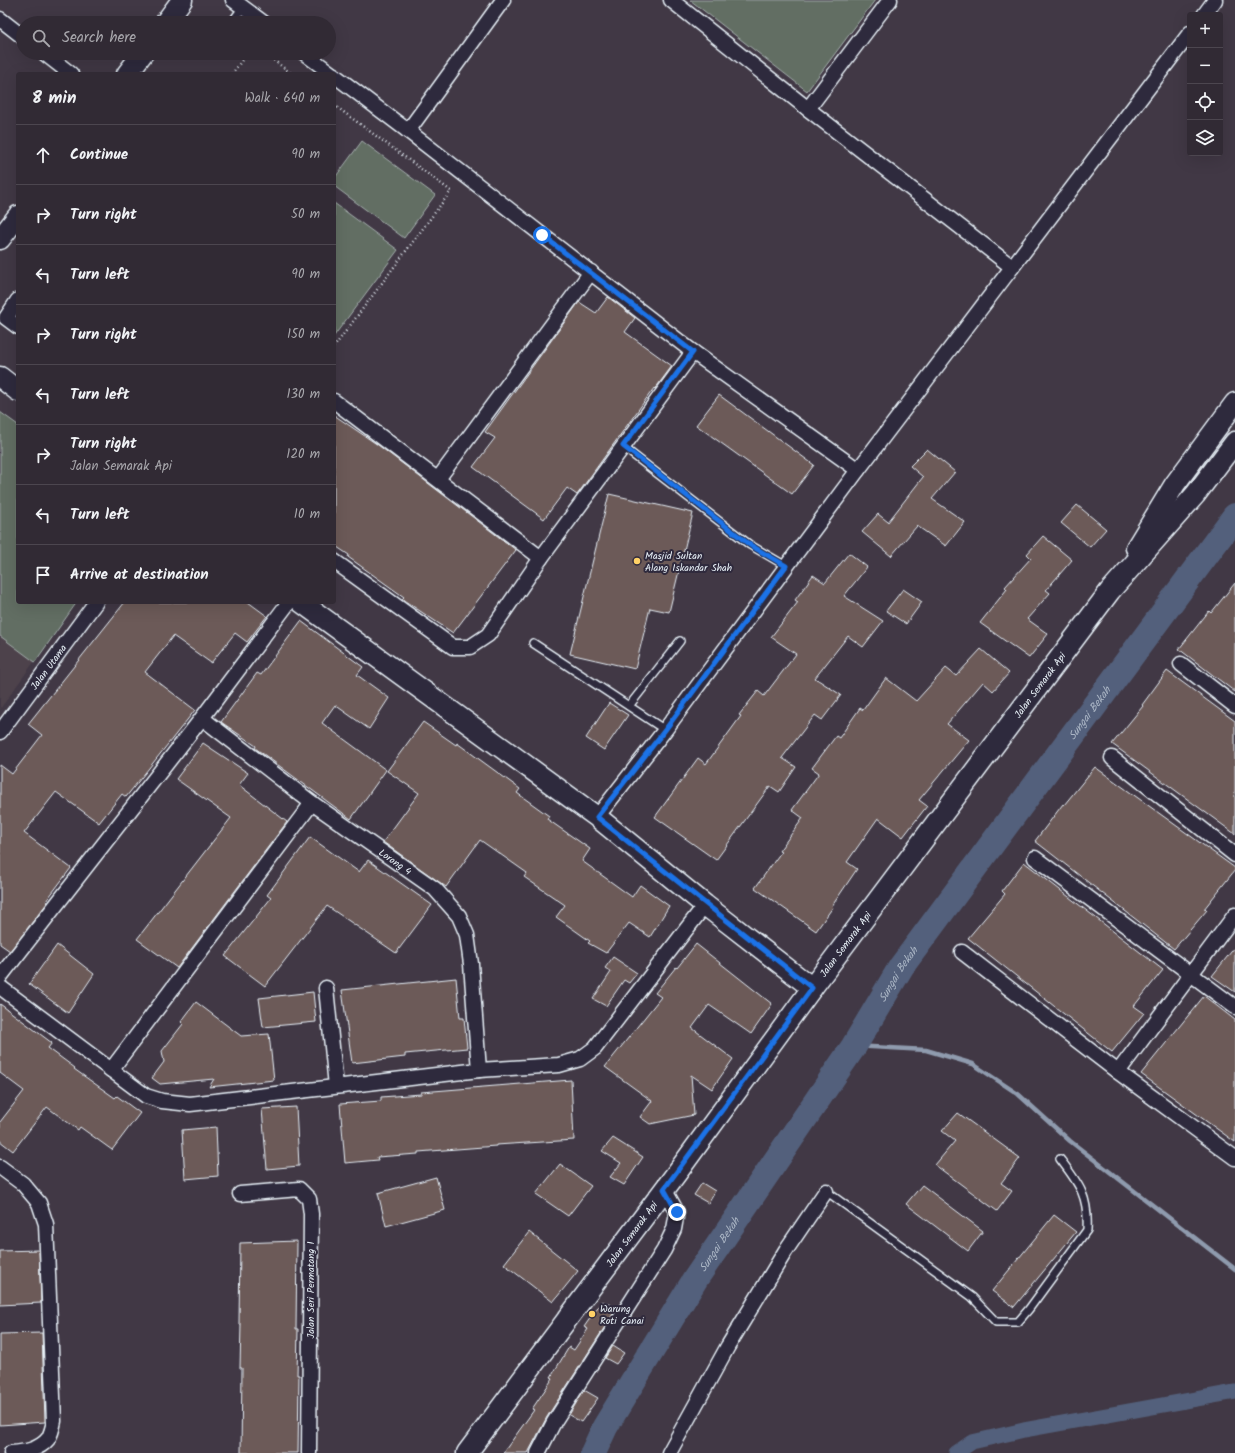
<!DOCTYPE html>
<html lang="en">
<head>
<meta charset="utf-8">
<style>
	:root { --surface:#312a34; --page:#3d3640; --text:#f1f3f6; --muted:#a8a7ac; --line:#4c464f }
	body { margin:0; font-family:Kalam,sans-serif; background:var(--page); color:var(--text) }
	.controls { position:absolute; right:12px; top:12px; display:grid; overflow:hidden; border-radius:4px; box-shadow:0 4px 16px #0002 }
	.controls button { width:36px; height:36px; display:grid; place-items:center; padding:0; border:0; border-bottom:1px solid var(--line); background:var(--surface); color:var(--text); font:20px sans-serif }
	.stop { position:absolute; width:12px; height:12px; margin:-9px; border:3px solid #1a73e8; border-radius:50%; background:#fff }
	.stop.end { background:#1a73e8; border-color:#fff; box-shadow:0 1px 4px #0008 }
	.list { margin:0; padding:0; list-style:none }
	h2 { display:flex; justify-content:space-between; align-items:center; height:52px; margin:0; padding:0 16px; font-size:17px }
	h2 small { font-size:13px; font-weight:400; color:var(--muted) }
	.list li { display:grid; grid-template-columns:26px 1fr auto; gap:12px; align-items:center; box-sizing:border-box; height:60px; padding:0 16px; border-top:1px solid var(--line) }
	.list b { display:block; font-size:15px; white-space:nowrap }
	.list p { margin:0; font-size:13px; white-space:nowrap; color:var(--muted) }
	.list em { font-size:13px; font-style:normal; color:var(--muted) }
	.icon { flex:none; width:22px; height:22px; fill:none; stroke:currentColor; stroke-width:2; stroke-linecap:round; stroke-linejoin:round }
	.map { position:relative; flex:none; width:1235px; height:1453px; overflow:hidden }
	.search { position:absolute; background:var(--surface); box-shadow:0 4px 16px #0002; left:16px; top:16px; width:320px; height:44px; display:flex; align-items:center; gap:10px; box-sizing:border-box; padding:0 14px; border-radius:22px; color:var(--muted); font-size:15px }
	.panel { position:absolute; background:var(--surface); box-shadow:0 4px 16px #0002; left:16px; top:72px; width:320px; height:532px; border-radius:4px }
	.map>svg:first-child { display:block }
	.built { fill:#4e424b }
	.green { fill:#626e64; stroke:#a5b0ae }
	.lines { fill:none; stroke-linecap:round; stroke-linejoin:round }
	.stream { stroke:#8f9bae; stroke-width:4.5 }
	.canal { stroke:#53617c; stroke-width:15 }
	.river { stroke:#53617c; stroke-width:26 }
	.building { fill:#6c5a59; stroke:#e8f1f8 }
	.lane-casing { stroke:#e8f1f8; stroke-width:10 }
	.street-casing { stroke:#e8f1f8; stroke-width:17 }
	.secondary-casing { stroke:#e8f1f8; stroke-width:23 }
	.path { stroke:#e8f1f8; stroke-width:2.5; stroke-dasharray:1 3; stroke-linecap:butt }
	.lane { stroke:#2f2a3d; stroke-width:7 }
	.street { stroke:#2f2a3d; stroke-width:14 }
	.secondary { stroke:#2f2a3d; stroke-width:20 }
	.route { stroke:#1a73e8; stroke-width:5 }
	.poi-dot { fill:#ffd166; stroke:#2f2a3d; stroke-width:1.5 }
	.labels { text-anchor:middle; stroke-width:4; stroke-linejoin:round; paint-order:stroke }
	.poi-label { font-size:10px; fill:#e8f1f8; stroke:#2f2a3d; text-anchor:start }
	.street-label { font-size:10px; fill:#e8f1f8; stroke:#2f2a3d }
	.water-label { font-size:11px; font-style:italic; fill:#acb7c6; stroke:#2f2a3d }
</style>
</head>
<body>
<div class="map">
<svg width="1235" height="1453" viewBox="0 0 1235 1453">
	<rect width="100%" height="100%" fill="#413845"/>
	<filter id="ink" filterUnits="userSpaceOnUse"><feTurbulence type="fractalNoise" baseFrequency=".025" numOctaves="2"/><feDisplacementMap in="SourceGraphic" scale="8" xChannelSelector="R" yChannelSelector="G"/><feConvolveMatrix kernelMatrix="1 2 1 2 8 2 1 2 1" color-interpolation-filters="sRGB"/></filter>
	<g filter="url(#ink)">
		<polygon class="built" points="0,412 18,425 18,602 77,602 0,709"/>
		<g class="green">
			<polygon points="690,0 875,0 807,91"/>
			<polygon points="362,141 435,195 404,238 334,186 334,179"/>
			<polygon points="334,203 398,250 334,336"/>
			<polygon points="0,412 18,425 18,602 77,602 35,662 0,636"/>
		</g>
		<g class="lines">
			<polyline class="stream" points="854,1046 926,1050 973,1064 1018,1094 1070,1141 1235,1269"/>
			<polyline class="canal" points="956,1453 972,1442 1024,1430 1235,1392"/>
			<path class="river" id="s1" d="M593,1453l12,-26 91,-149 158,-232 47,-79 334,-451"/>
		</g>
		<g class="building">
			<polygon points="608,297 635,318 625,332 672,366 655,389 654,388 577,495 567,488 544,519 473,467 495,438 485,432 579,302 596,313"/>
			<polygon points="719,395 814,465 792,494 696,425"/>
			<polygon points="334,415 378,445 516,550 453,633 402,599 404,597 348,557 349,555 334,545"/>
			<polygon points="927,449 955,472 932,499 965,522 946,546 917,526 891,556 862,532 878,514 888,522 923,477 910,466"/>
			<polygon points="609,494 693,513 669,612 650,608 635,669 570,654"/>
			<polygon points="1077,505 1106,529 1090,547 1061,523"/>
			<polygon points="1043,536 1072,560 1046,590 1050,593 1027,619 1048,634 1029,658 980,623 1007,589 1005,587 1031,558 1027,554"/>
			<polygon points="849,553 867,567 844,596 883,621 863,647 848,636 815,678 841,695 822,720 815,715 782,758 796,767 779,792 770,786 716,860 655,817 698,758 706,764 741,716 739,715 758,691 764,696 796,654 771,637 798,602 795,600 813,575 825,583"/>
			<polygon points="1235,583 1235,692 1179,649 1209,611 1211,613"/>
			<polygon points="903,589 922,602 906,624 886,611"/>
			<polygon points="125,602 248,602 267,616 247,642 235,633 211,663 173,636 145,672 195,710 126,797 122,794 99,823 56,792 24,833 71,868 46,901 48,902 10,951 0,944 0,765 12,774 42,735 28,724"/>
			<polygon points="301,621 363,667 357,675 389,698 369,729 335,705 322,723 386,770 351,819 266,756 255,748 256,746 221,722 257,673 261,675"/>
			<polygon points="981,649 1009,673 993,691 983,682 947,724 969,740 919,800 927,806 903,837 878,818 847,862 857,869 832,906 833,907 816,931 755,888 781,852 779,851 803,818 792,810 819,773 812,768 836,736 839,738 860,708 863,710 886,678 916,701 946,668 956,676"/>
			<polygon points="1167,671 1235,721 1235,834 1112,744 1143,706 1142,705"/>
			<polygon points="609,703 628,715 604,750 586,738"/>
			<polygon points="423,722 456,745 457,743 520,789 517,793 549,816 547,819 590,849 582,861 632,897 640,885 669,906 650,937 629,923 606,953 588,943 590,941 556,917 565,905 524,877 527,873 480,840 446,887 383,842 419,793 387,771"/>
			<polygon points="203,743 248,773 239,785 287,822 177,968 137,939 231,818 176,779"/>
			<polygon points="1095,767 1235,868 1235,870 1204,909 1207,910 1174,949 1035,841 1063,804 1064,805"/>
			<polygon points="310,837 359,872 368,860 432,905 396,953 327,906 265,986 225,956 271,898 267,895"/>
			<polygon points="1024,862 1163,970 1134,1006 1144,1013 1112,1052 968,938 1005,894 1002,891"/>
			<polygon points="696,944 772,1004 751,1034 709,1005 692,1028 733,1059 712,1089 691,1075 694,1115 650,1124 640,1117 652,1101 605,1067 661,997 655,993 676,967 677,968"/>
			<polygon points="57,945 94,974 68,1013 29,984"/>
			<polygon points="1235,947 1235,992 1212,976"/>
			<polygon points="613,957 637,973 629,983 624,980 606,1006 593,999 611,972 605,968"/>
			<polygon points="456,978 460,1018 464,1018 467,1048 405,1054 405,1057 352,1063 342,990"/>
			<polygon points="313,992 316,1022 263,1027 259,998"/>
			<polygon points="1204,996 1235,1020 1235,1142 1141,1074"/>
			<polygon points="196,1002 241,1036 269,1034 274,1080 209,1087 214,1079 160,1084 152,1078 164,1062 162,1051 183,1024 181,1022"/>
			<polygon points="0,1004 52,1043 48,1048 75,1068 74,1069 115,1098 117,1096 140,1113 112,1150 80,1127 78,1130 47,1107 13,1151 0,1141 0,1122 24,1091 0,1073"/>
			<polygon points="571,1080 574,1140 496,1145 496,1146 418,1152 418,1154 377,1157 378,1160 345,1163 340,1104 381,1101 381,1097 421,1094 421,1092"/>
			<polygon points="296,1107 299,1166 267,1169 262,1109"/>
			<polygon points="958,1113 1020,1158 1001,1183 1012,1191 997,1211 935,1165 955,1141 942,1131"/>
			<polygon points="216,1127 218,1176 185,1179 182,1130"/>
			<polygon points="613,1138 643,1157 624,1185 610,1177 621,1163 602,1151"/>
			<polygon points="560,1164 591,1186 568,1216 536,1194"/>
			<polygon points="436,1177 445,1210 386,1226 378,1193"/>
			<polygon points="702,1183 715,1191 708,1203 694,1195"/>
			<polygon points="922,1185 983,1231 968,1251 906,1204"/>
			<polygon points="1054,1215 1076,1232 1014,1307 992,1291"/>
			<polygon points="529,1232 578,1271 553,1302 504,1264"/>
			<polygon points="297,1241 296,1329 298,1329 297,1375 299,1375 298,1453 241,1453 242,1368 240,1368 241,1324 239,1324 240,1243"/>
			<polygon points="39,1250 41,1303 0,1305 0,1251"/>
			<polygon points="602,1301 617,1308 547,1417 528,1453 503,1453 534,1410 532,1409 553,1378 551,1377 569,1347 574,1350 588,1329 584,1327"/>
			<polygon points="42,1333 45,1422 0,1425 0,1334"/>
			<polygon points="613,1346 624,1353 616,1364 605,1358"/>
			<polygon points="584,1390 598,1398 581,1422 569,1415"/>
		</g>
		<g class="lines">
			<defs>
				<g id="lane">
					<polyline points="231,23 243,7"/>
					<polyline points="623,447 750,545 786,566"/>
					<polyline points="533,643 665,730"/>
					<polyline points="629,706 680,641"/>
					<path d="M826,1191l146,106 24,25h22l11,-13 58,-79c2,-34 -8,-46 -27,-71"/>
				</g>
				<g id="street">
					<polyline points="233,0 264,23"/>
					<polyline points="671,0 808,109 1012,267"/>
					<polyline points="1204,15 1215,0"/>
					<polyline points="0,19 23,37"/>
					<polyline points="44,53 71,74"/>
					<polyline points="304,53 332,74"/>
					<polyline points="334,75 408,131 693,352 858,470"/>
					<polyline points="808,109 890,0"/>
					<polyline points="408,131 503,0"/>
					<polyline points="18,300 6,318 18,327"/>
					<polyline points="334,401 541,558"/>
					<polyline points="438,479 591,272"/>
					<polyline points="334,561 453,647 470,647 488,635 541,558 693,352"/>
					<polyline points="1181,664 1235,706"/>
					<path id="s2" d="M202,718l110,85 123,86 24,27 8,19 4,29 8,106"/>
					<path id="s3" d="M0,732l96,-130"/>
					<polyline points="1112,758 1235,855"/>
					<polyline points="597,817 665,730 858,470 1190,33"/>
					<polyline points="1035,858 1235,1007"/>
					<polyline points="962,952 1118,1072 1235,1158"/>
					<polyline points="0,977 202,718 289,602"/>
					<polyline points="0,987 146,1096 162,1101 190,1104 479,1070 559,1065 580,1059 595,1048 705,905"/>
					<polyline points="326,988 336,1086"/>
					<polyline points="111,1070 312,803"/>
					<polyline points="1118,1072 1235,915"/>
					<path d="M0,1167l23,17 16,19 7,21 8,197c-1,5 -3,13 -6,18 -9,11 -24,13 -37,14"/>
					<polyline points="240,1194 299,1189 309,1199 311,1214 309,1453"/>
					<polyline points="538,1453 554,1422 664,1250 674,1229 677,1212 664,1189"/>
					<polyline points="669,1453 728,1346 786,1250 826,1191"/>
				</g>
				<g id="secondary">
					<polyline points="165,23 182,0"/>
					<polyline points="127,74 143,53"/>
					<polyline points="0,239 18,216"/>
					<polyline points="0,377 18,391"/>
					<polyline points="1136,548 1175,484 1235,403"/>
					<polyline points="301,602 597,817 705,905 812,988"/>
					<path id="s4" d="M467,1453l209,-279 136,-186 298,-397 85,-96 40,-53"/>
				</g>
			</defs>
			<use href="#lane" class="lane-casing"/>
			<use href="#street" class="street-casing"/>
			<use href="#secondary" class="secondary-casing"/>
			<g class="path">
				<polyline points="264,53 292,74"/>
				<polyline points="232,74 247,53"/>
				<polyline points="334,105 451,191 334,347"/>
			</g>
			<use href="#lane" class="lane"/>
			<use href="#street" class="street"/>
			<use href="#secondary" class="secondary"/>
		</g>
	</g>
	<g class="lines" filter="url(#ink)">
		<polyline class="route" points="542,235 693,352 623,446 750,545 786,566 665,730 597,817 706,904 812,988 664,1189 677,1212"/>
	</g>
	<g class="poi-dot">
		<circle cx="637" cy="561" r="4"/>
		<circle cx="592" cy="1314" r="4"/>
	</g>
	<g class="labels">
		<g class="poi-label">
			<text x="645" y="559">Masjid Sultan<tspan x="645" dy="12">Alang Iskandar Shah</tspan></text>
			<text x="600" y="1312">Warung<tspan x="600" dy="12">Roti Canai</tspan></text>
		</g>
		<g class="street-label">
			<text dy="4" stroke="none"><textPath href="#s3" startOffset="81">Jalan Utama</textPath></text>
			<text dy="4" stroke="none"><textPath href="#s4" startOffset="958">Jalan Semarak Api</textPath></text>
			<text dy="4" stroke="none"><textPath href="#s2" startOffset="241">Lorong 4</textPath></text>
			<text dy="4" stroke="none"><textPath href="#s4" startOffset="634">Jalan Semarak Api</textPath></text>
			<text dy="4" stroke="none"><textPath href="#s4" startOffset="274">Jalan Semarak Api</textPath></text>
			<text transform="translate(310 1290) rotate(-90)" y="4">Jalan Seri Permatang 1</text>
		</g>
		<g class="water-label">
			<text dy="4" stroke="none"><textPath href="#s1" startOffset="892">Sungai Bekah</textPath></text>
			<text dy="4" stroke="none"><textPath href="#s1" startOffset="568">Sungai Bekah</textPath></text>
			<text dy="4" stroke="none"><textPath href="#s1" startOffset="244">Sungai Bekah</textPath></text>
		</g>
	</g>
</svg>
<div class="controls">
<button>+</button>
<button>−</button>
<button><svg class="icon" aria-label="locate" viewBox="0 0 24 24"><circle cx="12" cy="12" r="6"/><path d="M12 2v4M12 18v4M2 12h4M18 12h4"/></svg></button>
<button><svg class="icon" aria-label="layers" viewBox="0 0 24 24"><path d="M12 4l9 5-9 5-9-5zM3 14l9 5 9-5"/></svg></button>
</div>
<div class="stop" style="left:542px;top:235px"></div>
<div class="stop end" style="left:677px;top:1212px"></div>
<div class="search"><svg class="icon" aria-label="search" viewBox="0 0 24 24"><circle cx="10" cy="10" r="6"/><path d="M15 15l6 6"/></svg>Search here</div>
<section class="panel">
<h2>8 min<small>Walk · 640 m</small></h2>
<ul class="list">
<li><svg class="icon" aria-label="ahead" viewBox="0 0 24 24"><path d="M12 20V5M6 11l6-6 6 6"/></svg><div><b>Continue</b></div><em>90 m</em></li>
<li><svg class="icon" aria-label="right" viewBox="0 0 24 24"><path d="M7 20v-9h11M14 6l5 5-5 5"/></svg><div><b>Turn right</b></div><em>50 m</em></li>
<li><svg class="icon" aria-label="left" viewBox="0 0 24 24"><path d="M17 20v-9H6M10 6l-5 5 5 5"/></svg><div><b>Turn left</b></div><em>90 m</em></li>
<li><svg class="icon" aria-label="right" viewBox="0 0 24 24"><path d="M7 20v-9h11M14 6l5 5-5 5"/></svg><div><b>Turn right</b></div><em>150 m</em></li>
<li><svg class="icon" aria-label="left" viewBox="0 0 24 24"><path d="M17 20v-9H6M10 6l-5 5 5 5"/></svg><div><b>Turn left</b></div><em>130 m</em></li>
<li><svg class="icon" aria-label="right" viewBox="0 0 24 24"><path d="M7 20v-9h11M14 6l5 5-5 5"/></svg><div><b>Turn right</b><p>Jalan Semarak Api</p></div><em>120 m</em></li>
<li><svg class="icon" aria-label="left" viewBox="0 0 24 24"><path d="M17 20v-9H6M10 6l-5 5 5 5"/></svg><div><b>Turn left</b></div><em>10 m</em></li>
<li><svg class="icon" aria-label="arrive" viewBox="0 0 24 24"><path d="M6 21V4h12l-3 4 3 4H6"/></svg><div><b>Arrive at destination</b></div></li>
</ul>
</section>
</div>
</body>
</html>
